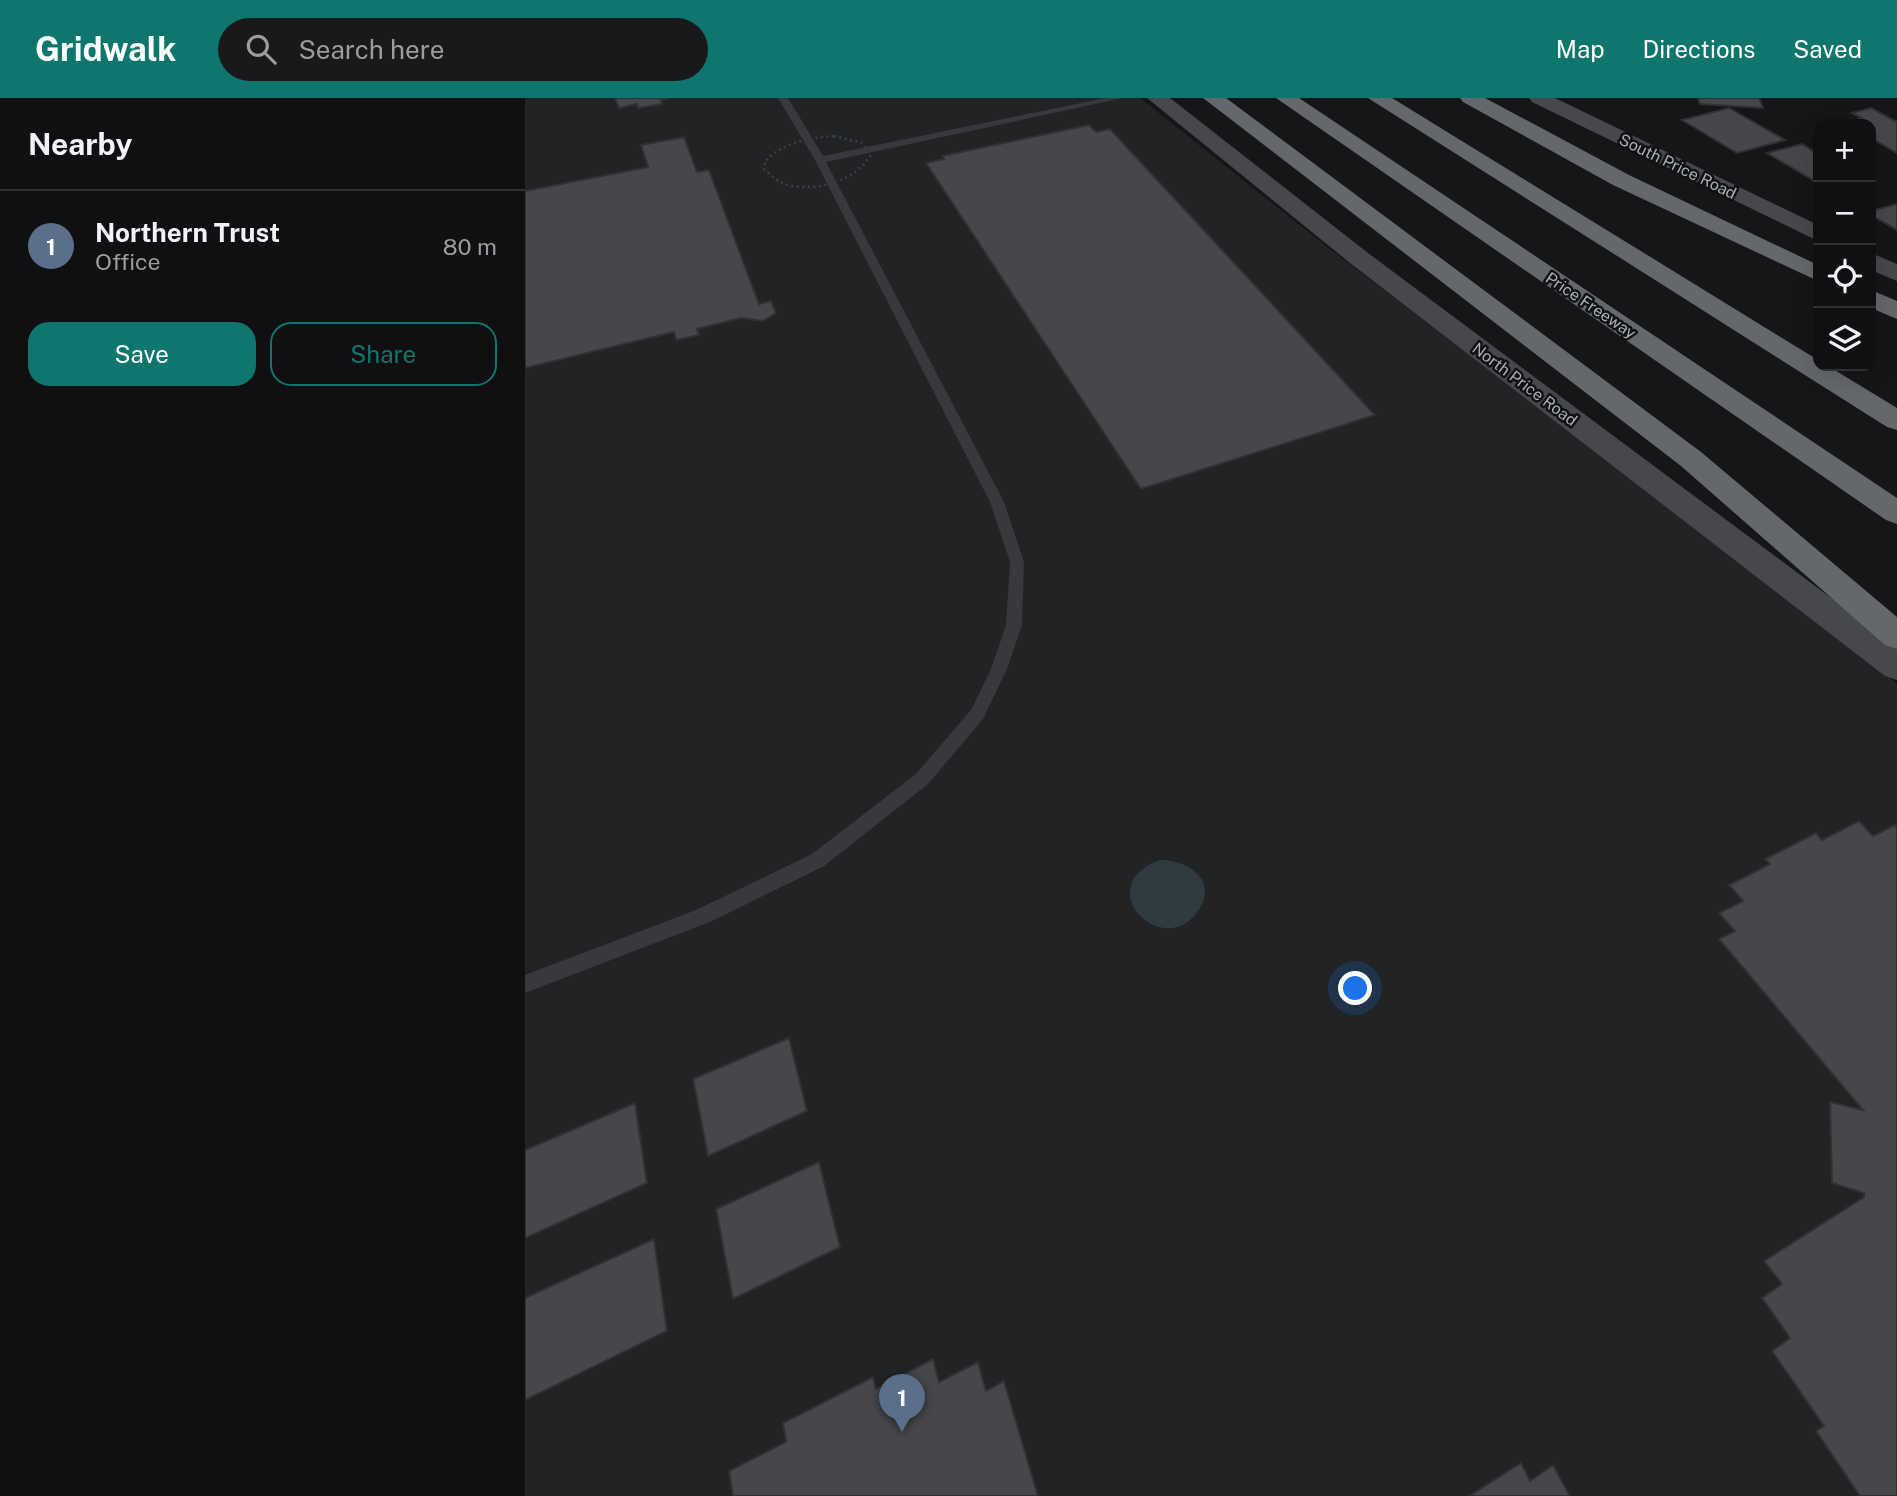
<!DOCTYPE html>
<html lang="en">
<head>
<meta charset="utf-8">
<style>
	:root { --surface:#101012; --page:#19191b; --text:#f1f3f6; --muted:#9c9d9f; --line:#303032; --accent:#0f766e }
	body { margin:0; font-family:"Public Sans",sans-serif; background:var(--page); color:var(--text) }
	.controls { position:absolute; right:21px; top:21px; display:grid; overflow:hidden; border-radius:14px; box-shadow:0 7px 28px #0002 }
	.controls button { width:63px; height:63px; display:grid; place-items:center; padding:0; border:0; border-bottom:2px solid var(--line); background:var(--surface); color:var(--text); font:35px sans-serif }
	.you { position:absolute; left:831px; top:891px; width:24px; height:24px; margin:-18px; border:5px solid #fff; border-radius:50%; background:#1a73e8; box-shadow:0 0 0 10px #1a73e833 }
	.badge { display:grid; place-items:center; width:46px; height:46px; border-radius:50%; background:var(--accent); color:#fff; font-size:23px; font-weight:700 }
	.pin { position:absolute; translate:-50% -58px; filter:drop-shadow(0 2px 4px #0008) }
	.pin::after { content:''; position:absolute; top:37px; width:24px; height:21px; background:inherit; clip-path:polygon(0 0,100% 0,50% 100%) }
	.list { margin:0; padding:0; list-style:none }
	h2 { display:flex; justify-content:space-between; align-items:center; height:91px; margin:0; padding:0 28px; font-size:30px }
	h2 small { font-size:23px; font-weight:400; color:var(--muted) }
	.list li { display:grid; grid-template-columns:46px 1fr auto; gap:21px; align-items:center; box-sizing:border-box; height:112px; padding:0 28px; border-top:2px solid var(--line) }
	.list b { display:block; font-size:26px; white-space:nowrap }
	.list p { margin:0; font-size:23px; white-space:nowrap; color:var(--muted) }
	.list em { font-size:23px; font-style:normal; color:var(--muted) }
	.actions { display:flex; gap:14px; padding:21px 28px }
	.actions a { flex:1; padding:16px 0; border:2px solid var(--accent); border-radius:21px; text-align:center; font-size:24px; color:var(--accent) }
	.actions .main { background:var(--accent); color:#fff }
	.icon { flex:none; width:38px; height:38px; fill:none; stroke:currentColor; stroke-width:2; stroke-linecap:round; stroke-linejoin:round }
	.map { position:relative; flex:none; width:1372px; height:1398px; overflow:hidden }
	header { display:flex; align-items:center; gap:42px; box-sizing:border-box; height:98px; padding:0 35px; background:var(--accent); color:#fff }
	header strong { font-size:33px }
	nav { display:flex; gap:38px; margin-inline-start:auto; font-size:24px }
	.search { width:490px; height:63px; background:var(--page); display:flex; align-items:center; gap:18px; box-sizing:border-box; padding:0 24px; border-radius:38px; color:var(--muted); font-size:26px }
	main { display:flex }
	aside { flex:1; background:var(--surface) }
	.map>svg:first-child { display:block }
	.built { fill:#222325 }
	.water { fill:#303b3f }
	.building { fill:#45474a; stroke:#303133; stroke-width:2 }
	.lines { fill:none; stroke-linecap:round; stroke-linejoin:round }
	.path { stroke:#3d4043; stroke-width:2.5; stroke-dasharray:2 3.5; stroke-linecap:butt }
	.lane { fill:#37393c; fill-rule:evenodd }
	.secondary { fill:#46484c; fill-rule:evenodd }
	.highway { fill:#64686d; fill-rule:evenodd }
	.labels { text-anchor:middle; stroke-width:5; stroke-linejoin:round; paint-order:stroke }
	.far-street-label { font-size:16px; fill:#a9b0b6; stroke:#111113 }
</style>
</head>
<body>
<header>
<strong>Gridwalk</strong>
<div class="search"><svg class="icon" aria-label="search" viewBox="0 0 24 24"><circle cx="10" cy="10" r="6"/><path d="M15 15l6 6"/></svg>Search here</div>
<nav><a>Map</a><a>Directions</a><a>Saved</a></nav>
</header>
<main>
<aside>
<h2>Nearby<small></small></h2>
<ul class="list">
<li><span class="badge" style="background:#5c6f8a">1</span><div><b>Northern Trust</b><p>Office</p></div><em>80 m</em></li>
</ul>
<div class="actions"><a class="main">Save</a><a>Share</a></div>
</aside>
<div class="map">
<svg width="1372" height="1398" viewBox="0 0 1372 1398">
	<rect width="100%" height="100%" fill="#161618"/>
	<polygon class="built" points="0,0 615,0 807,153 1316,536 1372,586 1372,1398 0,1398"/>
	<path class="water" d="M635,762c28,0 59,20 38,51 -35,51 -110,-25 -38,-51z"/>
	<g class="building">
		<polygon points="90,0 145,0 136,2 137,6 113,10 112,6 94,10"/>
		<polygon points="1173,0 1234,0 1238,10 1175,6"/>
		<polygon points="1204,10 1260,42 1212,55 1157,22"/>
		<polygon points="1346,10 1372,24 1372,55 1346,40 1346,26 1333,26 1327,23 1337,20 1327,15"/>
		<polygon points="564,27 571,34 585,31 850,317 616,391 401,65 419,61 417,58"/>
		<polygon points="159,39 172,74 184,72 234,206 246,203 251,215 238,223 216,220 172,231 174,237 151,242 149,234 0,270 0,93 123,69 116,47"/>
		<polygon points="1277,46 1293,56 1293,85 1242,55"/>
		<polygon points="1372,106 1372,132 1346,117 1346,113"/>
		<polygon points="1334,723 1348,738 1370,727 1372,730 1372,1398 1335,1398 1291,1333 1299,1328 1247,1253 1265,1240 1237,1200 1257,1186 1239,1163 1339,1099 1339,1095 1307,1085 1305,1004 1338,1012 1194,841 1210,833 1194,815 1218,803 1204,787 1245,766 1240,761 1291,735 1297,742"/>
		<polygon points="264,940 282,1013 183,1058 168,981"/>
		<polygon points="110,1005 122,1085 0,1140 0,1052"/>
		<polygon points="294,1064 315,1149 208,1201 191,1111"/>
		<polygon points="129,1141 142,1233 0,1302 0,1200"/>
		<polygon points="408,1261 414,1284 453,1264 461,1293 479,1283 513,1398 208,1398 204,1373 261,1344 258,1325 348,1279 351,1291"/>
		<polygon points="996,1365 1005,1383 1028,1367 1045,1398 944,1398"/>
	</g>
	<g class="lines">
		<path class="path" d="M309,38l28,7 9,11c-14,28 -61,40 -89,29 -7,-3 -13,-10 -18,-14l1,-8c20,-19 43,-23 69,-25z"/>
		<polygon class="lane" points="253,0 263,0 298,58 580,0 598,0 301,64 479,404 499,464 497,527 482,571 458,621 403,686 299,768 185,824 0,895 0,877 171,812 287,756 391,676 446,612 466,571 481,527 485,464 465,404 290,62"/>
		<g class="secondary">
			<polygon points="622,0 645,0 843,155 1372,549 1372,582 1360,578 825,165"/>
			<polygon points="1004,0 1030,0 1293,127 1293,143 1007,4"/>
			<polygon points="1346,155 1372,166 1372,183 1346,172"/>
		</g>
		<g class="highway">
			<polygon points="678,0 701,0 1176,354 1372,519 1372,551 1360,547 1156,368"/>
			<polygon points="751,0 774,0 1372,400 1372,426 1361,422"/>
			<polygon points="843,0 867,0 1293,262 1293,268 1303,268 1372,310 1372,332 1362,329"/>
			<polygon points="935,0 960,0 1104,77 1293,167 1293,183 1088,87 938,4"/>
			<polygon points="1346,192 1372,203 1372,221 1346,210"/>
		</g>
	</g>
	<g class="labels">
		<g class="far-street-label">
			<text transform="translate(1153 68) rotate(26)" y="6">South Price Road</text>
			<text transform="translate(1066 207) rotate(34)" y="6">Price Freeway</text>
			<text transform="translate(1000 286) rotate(37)" y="6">North Price Road</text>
		</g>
	</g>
</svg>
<div class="controls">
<button>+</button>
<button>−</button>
<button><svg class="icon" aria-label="locate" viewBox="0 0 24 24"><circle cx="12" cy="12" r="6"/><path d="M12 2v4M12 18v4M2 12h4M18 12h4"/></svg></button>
<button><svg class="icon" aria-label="layers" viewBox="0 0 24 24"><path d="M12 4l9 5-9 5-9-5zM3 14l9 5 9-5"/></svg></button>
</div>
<div class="you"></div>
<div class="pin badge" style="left:377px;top:1334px;background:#5c6f8a">1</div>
</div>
</main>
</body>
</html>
